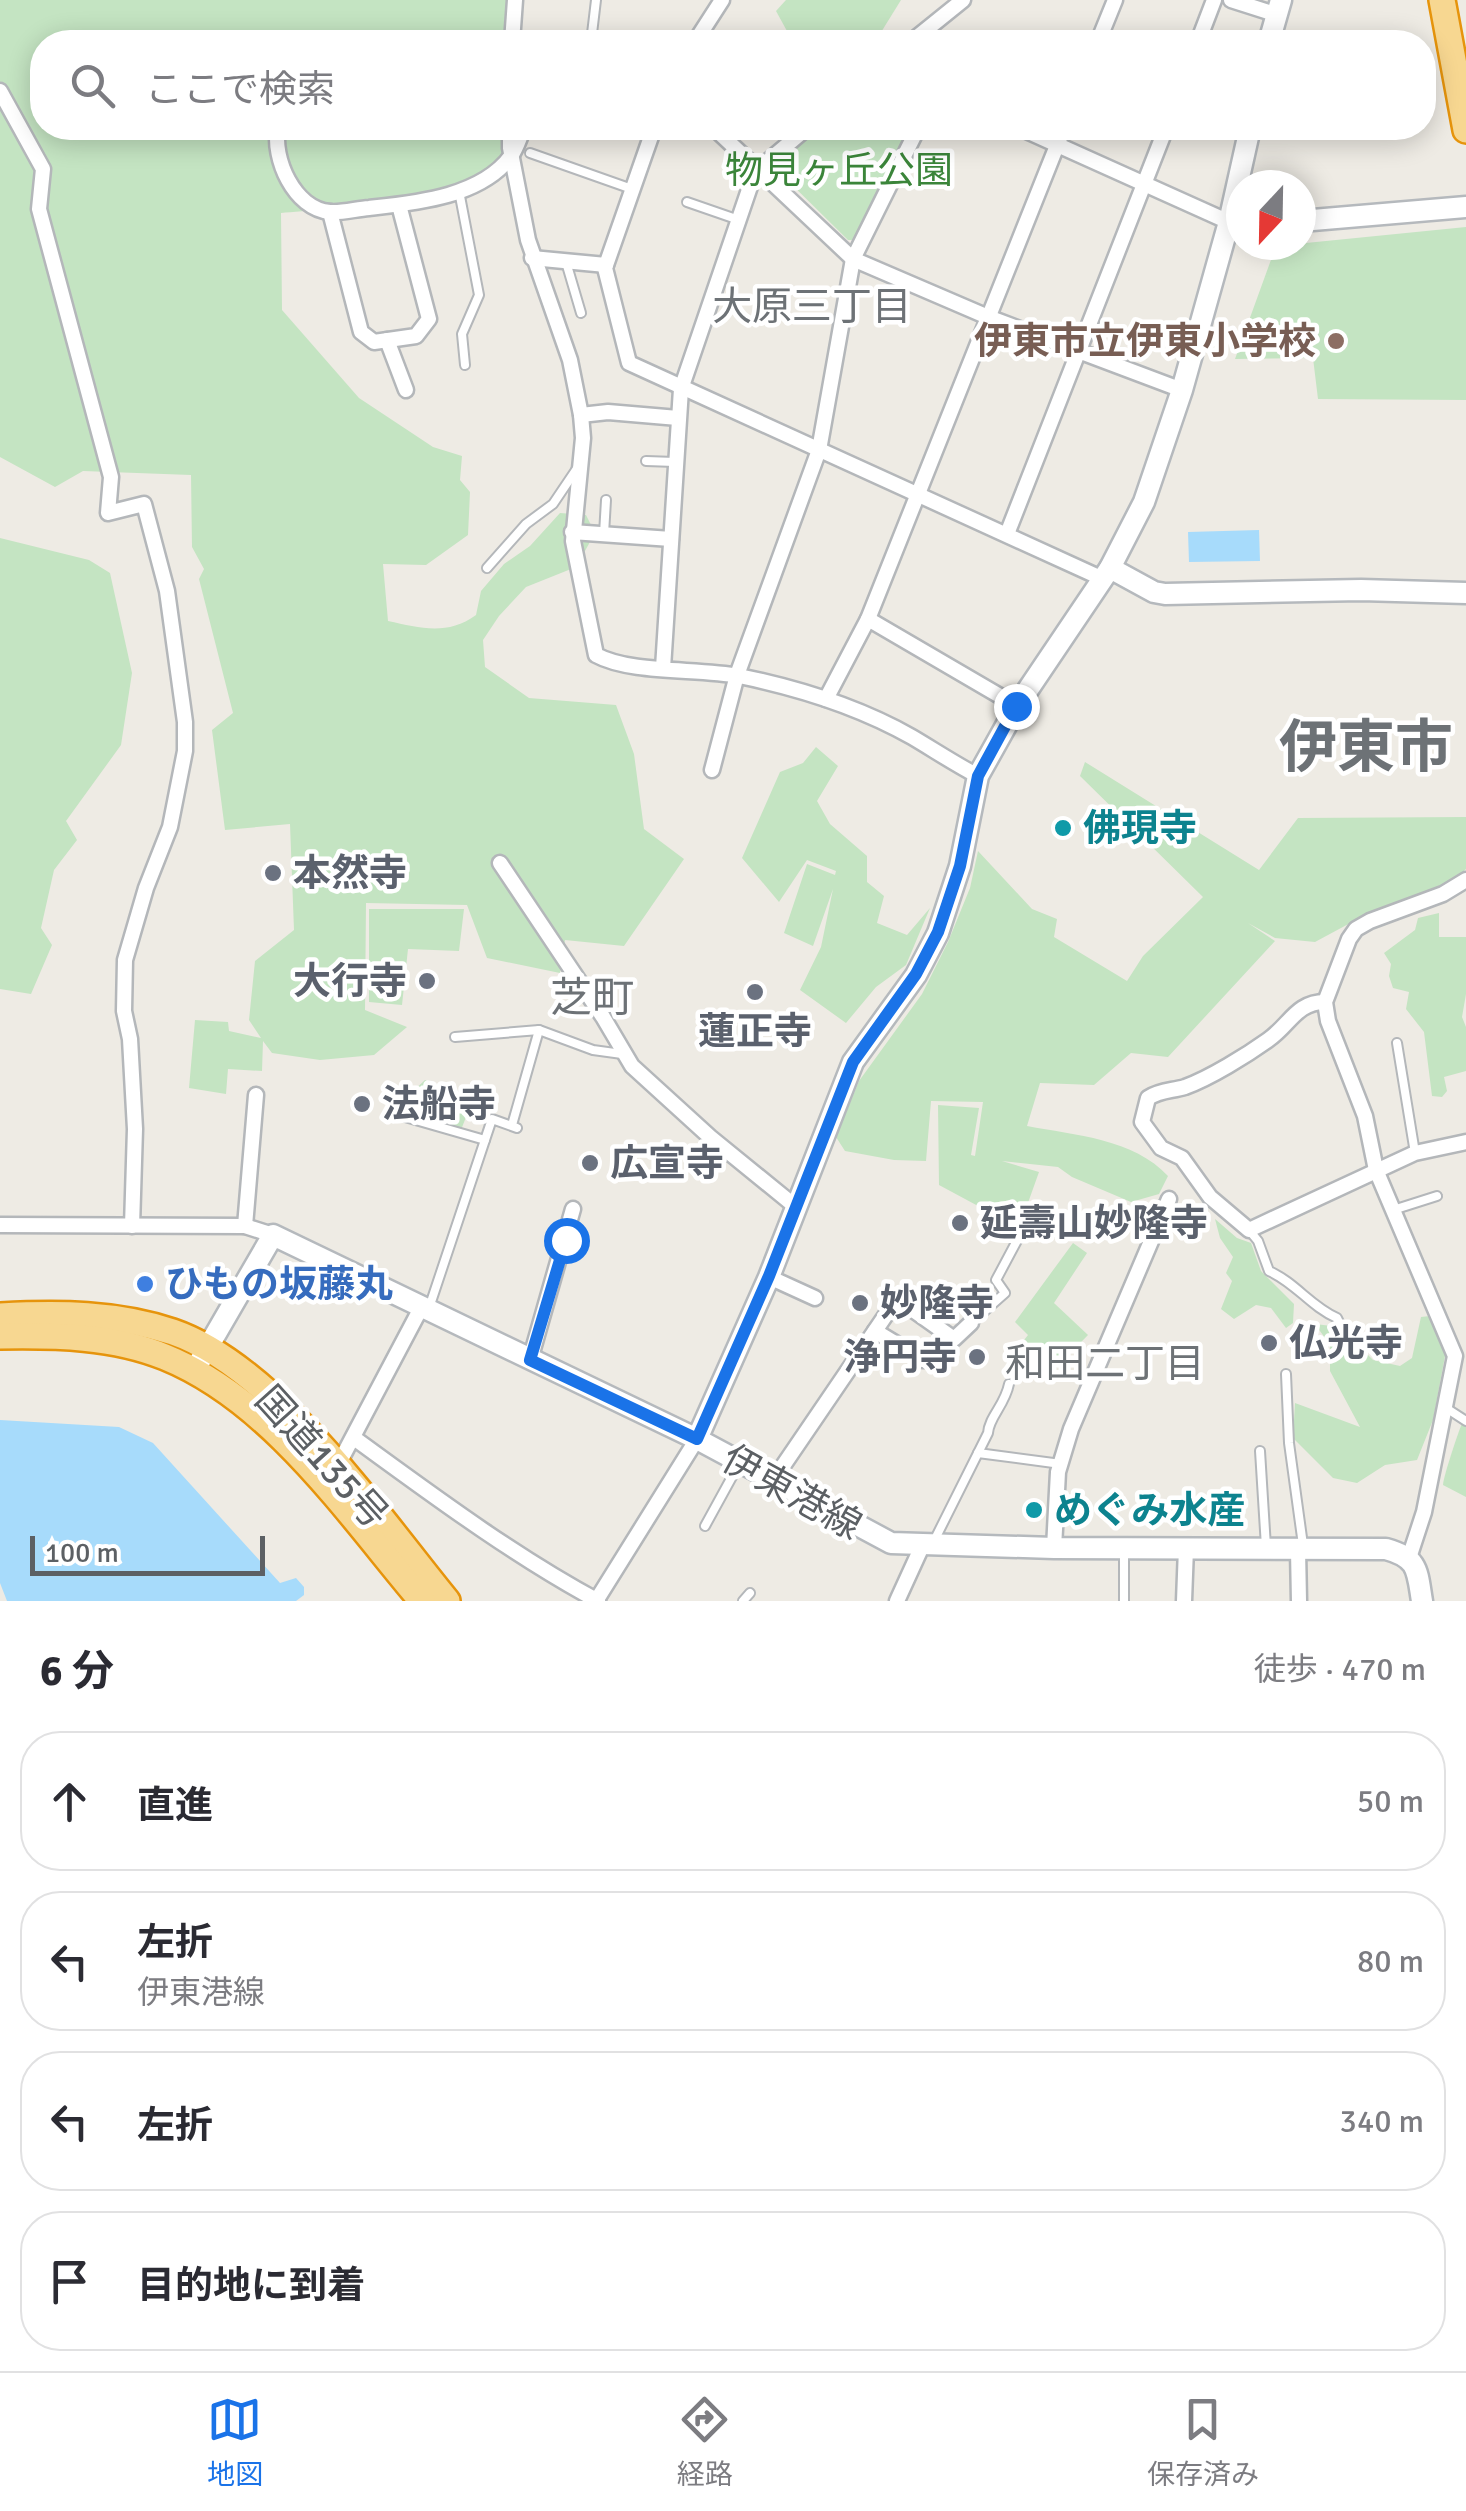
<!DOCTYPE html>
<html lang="ja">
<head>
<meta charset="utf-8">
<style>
	:root { --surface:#fff; --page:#f2f2f3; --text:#2b2b33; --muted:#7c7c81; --line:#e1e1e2; --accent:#1a73e8 }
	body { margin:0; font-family:Signika,"Noto Sans JP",sans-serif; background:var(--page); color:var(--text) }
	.compass { position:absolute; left:1226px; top:170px; width:90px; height:90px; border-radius:50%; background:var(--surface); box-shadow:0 5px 25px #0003; rotate:202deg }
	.scale { position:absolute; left:30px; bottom:25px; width:235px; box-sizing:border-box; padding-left:10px; border:5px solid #5c6064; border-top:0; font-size:28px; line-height:35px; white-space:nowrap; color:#5c6064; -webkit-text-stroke:8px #fff; paint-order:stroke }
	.stop { position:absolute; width:30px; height:30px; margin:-22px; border:8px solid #1a73e8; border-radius:50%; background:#fff }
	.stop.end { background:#1a73e8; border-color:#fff; box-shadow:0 2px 10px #0008 }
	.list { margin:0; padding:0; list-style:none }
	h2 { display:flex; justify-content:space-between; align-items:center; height:130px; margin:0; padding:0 40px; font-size:42px }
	h2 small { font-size:32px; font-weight:400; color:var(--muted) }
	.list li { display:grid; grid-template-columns:65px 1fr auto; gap:30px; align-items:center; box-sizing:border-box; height:140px; margin:0 20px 20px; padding:0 20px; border:2px solid var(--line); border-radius:40px }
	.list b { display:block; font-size:38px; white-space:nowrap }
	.list p { margin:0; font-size:32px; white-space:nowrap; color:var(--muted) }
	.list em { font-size:32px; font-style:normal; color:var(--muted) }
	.icon { flex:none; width:55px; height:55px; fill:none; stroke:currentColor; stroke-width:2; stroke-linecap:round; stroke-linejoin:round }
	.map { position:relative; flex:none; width:1466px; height:1601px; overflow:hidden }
	.search { position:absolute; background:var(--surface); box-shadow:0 5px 25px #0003; left:30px; right:30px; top:30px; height:110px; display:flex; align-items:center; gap:25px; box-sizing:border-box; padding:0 35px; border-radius:40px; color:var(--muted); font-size:38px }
	.sheet { height:770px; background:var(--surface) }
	nav { display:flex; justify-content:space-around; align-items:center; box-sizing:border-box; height:140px; border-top:2px solid var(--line); background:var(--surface); font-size:28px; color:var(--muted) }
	nav a { display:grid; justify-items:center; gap:5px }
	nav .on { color:var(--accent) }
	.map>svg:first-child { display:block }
	.green { fill:#c4e4c2 }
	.water { fill:#a7dbfb }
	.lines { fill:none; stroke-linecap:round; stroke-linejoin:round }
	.lane-casing { stroke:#b4b7ba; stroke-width:12 }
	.street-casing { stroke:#b4b7ba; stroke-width:19 }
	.secondary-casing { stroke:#b5b9bd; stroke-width:25 }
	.highway-casing { stroke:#e6940c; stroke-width:30 }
	.lane { stroke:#fff; stroke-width:8 }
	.street { stroke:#fff; stroke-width:14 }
	.secondary { stroke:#fff; stroke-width:20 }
	.highway { stroke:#f7d791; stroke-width:25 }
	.route { stroke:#1a73e8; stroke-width:12 }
	.education-dot { fill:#8d6e63; stroke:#fff; stroke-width:4 }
	.culture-dot { fill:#0f9aa8; stroke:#fff; stroke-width:4 }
	.worship-dot { fill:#6b7280; stroke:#fff; stroke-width:4 }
	.shop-dot { fill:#3f7fe0; stroke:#fff; stroke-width:4 }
	.labels { text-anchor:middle; stroke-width:9; stroke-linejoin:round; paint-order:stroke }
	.park-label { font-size:38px; fill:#3b853a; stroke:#fff }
	.education-label { font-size:38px; font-weight:bold; fill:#785e54; stroke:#fff; text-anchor:end }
	.culture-label { font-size:38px; font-weight:bold; fill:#0d838f; stroke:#fff; text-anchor:start }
	.worship-label { font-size:38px; font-weight:bold; fill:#5b616d; stroke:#fff; text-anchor:start }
	.shop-label { font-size:38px; font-weight:bold; fill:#366cbe; stroke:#fff; text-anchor:start }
	.street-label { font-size:38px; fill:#5c6064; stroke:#fff }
	.neighbourhood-label { font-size:40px; fill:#6d7276; stroke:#fff }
	.quarter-label { font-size:42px; fill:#6d7276; stroke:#fff }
	.town-label { font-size:58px; font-weight:bold; fill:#6d7276; stroke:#fff }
</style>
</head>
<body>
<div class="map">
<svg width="1466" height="1601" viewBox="0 0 1466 1601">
	<rect width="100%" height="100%" fill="#eeebe4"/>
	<g class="green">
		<path d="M0,0h508v42h-466v86h467c0,15 -5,30 -16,42 -28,31 -167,39 -212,43l1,97 77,88 74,49 29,9 -2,24 10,12 -2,43 -42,30 -43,-1 5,57c32,7 59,15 88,-6l5,-24 23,-27 26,-18 30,-33 26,2 9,18 -19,34 -50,20 -27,29 -16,24 2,27 44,31 87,7 18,49 10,75 40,30 -60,87 -59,-6 -5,33 -73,-15 -20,-53 -101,-2 -1,107 42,17 -33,28 -54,5 -48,-7 -9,-12 -1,30 -34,-2 -2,25 -37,-6 6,-68 33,2 1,9 32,7 -12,-18 6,-59 39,-31 -4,-106 -65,6 -13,-100 21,-17 -34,-134 5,-10 -12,-22 -1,-72 -108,-4 -28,16 -55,-30z"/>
		<polygon points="786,0 901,0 875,42 793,42 776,11"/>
		<polygon points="820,128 908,128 855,240 848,240 776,169 776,162"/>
		<polygon points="1466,227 1466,400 1318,399 1313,358 1235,359 1276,246"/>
		<polygon points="0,538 89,560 110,573 132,673 121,745 66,821 77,840 54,870 41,928 52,945 31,994 0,989"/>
		<polygon points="816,747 838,766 817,801 830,824 867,856 867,882 884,896 877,923 907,935 930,908 906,965 876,987 846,1023 800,990 821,947 833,889 813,946 784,933 807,864 835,875 836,871 807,860 779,902 742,858 780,772 803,763"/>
		<path d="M1085,762l174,108 39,-52 168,-1v52l-28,26 -71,19 -52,28 -40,-4 -27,-15 27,18 -107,116 -37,-4 -37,32 -54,-2 -13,43c48,9 107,13 141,50l-9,18 -28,8 -59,-25 -14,-10 -56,-6 37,11 -20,56 -80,-43 -1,-80 41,3 -8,47 4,1 8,-54 -52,-1 -5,60 -32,-1 -49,-9 -9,-14 23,-56 63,-87 26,-52 22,-54 8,-37 54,58 25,10 -3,18 73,44 16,-25 60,-59 -123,-121z"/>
		<polygon points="369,909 464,909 459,951 408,949 402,1005 369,1002"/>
		<polygon points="1439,913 1439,937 1466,937 1466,994 1462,1017 1466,1027 1466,1071 1444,1077 1447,1091 1442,1097 1432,1096 1424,1032 1406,1009 1409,992 1393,988 1389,976 1391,964 1384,953 1415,930 1418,918"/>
		<polygon points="425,1080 451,1090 450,1097 471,1104 461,1130 412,1115 407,1097"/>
		<polygon points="1215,1219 1237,1238 1251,1243 1261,1271 1294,1304 1293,1323 1286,1328 1271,1308 1256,1305 1234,1319 1221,1309 1232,1281 1226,1273 1233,1257 1220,1238"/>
		<polygon points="1073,1243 1087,1253 1054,1303 1088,1335 1047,1377 1017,1349 1028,1335 1015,1322"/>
		<polygon points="1430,1316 1446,1351 1433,1420 1417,1460 1385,1465 1357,1483 1333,1478 1293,1438 1295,1403 1360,1427 1330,1371 1330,1345 1315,1324 1340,1327 1373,1360 1400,1366 1412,1358 1421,1317"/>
		<path d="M1466,1414v83l-23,-12c0,-8 18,-62 23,-71z"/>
	</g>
	<g class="water">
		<polygon points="1259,530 1260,561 1189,562 1188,532"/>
		<polygon points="0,1420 119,1427 153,1443 280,1583 296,1578 304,1587 304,1595 296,1601 7,1601 0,1583"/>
	</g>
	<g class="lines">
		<defs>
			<g id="lane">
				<polyline points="591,42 596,0"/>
				<polyline points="530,153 632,189"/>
				<polyline points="459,191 479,295 462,334 465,365"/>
				<polyline points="687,202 739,220"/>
				<polyline points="566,262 581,313"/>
				<polyline points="646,461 675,462"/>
				<polyline points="604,534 606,500"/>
				<polyline points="487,568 526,524 553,504 580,464"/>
				<polyline points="455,1037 539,1030 593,1050 622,1054"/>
				<polyline points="1397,1043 1415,1153"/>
				<polyline points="398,1115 485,1140"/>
				<polyline points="512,1125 539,1030"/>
				<polyline points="1393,1210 1437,1196"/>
				<path d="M1249,1230l9,11 11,30c27,12 41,35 68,47l18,37"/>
				<polyline points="429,1308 492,1119 517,1128"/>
				<polyline points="971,1323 1005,1293 996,1280 1027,1222"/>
				<polyline points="1286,1374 1289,1443 1303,1545"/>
				<polyline points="1446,1408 1466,1421"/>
				<polyline points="1260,1451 1266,1547"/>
				<polyline points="978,1453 1061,1464"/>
				<polyline points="705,1526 739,1464"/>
				<path d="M934,1541l54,-108c1,-16 17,-28 21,-49"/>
				<polyline points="743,1601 750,1593"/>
				<polyline points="1124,1601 1124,1551"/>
			</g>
			<g id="street">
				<polyline points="1231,0 1275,14"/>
				<polyline points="512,42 515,0"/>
				<polyline points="695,42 722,0"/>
				<polyline points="911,42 963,0"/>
				<polyline points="1098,42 1115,0"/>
				<polyline points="1198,42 1214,0"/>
				<polyline points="0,91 43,169 39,209 111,477 108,513 144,504 167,591 185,722 185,751 170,827 146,888 125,960 124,1011 130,1039 135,1129 132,1226"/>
				<path d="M278,128c-6,30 16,81 52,84 12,1 26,-3 39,-4 46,-5 112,-11 142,-52 6,-8 9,-20 13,-28"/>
				<path d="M510,128v20l18,92 42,120 11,55 2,23 -10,103 23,114c35,19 102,13 143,21 59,12 120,31 173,61 22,13 43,27 66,39"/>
				<polyline points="654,128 605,268 629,363 1101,578"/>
				<polyline points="714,128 853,259 988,317 1182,390"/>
				<polyline points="1020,128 1229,222"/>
				<polyline points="330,212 361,332 374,342 416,336 429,319 399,205"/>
				<polyline points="532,258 606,265"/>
				<polyline points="387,340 406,390"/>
				<polyline points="581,415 608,412 678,418"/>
				<polyline points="572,532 671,539"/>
				<polyline points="1007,534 1166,128"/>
				<polyline points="868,619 1017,706"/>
				<polyline points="663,668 681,389 755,172 807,128"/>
				<polyline points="826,699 868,619 1064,128"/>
				<polyline points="712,770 737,675 819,450 853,259 918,128"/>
				<polyline points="500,863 603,1017 632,1066 710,1137 796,1207"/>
				<path d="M1325,1002c-29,0 -35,23 -57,38 -21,15 -58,38 -83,47 -13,4 -25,3 -37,11l-6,24 19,26 21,10 28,39 39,33 166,-77 51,-11"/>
				<polyline points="0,1225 245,1226 273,1235"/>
				<polyline points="245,1226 256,1095"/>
				<polyline points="769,1277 815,1298"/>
				<polyline points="875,1331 923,1360"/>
				<polyline points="530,1360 573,1209"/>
				<path d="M354,1438c77,56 160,118 244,163"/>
				<polyline points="337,1467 422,1306"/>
				<polyline points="772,1482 894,1303 899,1300 954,1339 971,1323"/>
				<polyline points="1054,1548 1058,1472 1071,1429 1169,1199"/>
				<polyline points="1298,1550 1299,1601"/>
				<polyline points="1409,1558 1424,1512 1455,1356 1376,1170 1365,1116 1328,1021 1325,1002 1349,939 1356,929 1370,921 1443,894 1466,880"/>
				<polyline points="596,1601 697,1439"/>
				<polyline points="897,1601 923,1544"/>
				<polyline points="1184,1601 1186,1548"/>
			</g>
			<g id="secondary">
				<polyline points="1269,42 1281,0"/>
				<polyline points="1301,221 1466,207"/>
				<polyline points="1110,568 1154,592 1165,594 1361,590 1466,593"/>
				<path d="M200,1361l73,-126 424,204 194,104 163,5 332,1c33,9 31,22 36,52"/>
				<polyline points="697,1439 769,1277 853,1062 916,975 938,933 960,866 978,776 1017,706 1110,568 1144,502 1182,390 1229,222 1250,128"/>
			</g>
			<g id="highway">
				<polyline points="1442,0 1466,130"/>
				<path d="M0,1316c59,-3 116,-3 173,16 104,36 205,185 274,269"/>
				<path d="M0,1336c55,-1 114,0 165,21 108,44 184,158 257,244"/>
			</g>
		</defs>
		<use href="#lane" class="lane-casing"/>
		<use href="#street" class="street-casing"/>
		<use href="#secondary" class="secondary-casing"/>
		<use href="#highway" class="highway-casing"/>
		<use href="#lane" class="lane"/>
		<use href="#street" class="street"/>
		<use href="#secondary" class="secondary"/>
		<use href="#highway" class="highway"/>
	</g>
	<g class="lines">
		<polyline class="route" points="566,1240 530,1360 697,1439 769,1276 853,1062 916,974 938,932 960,866 978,776 1016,706"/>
	</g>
	<circle class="education-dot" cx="1336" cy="341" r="10"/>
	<g class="culture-dot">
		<circle cx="1063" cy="828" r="10"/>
		<circle cx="1034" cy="1510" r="10"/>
	</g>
	<g class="worship-dot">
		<circle cx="273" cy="873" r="10"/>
		<circle cx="427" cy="981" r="10"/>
		<circle cx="755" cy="992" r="10"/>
		<circle cx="362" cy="1104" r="10"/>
		<circle cx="590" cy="1163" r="10"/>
		<circle cx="960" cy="1223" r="10"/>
		<circle cx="860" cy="1303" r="10"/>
		<circle cx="1269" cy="1343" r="10"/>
		<circle cx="977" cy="1357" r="10"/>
	</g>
	<circle class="shop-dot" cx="145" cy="1284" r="10"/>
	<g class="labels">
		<g class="park-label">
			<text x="839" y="183">物見ヶ丘公園</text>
		</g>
		<g class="education-label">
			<text x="1316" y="354">伊東市立伊東小学校</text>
		</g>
		<g class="culture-label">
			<text x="1083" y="841">佛現寺</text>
			<text x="1054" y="1523">めぐみ水産</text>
		</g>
		<g class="worship-label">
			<text x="293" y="886">本然寺</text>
			<text x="407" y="994" text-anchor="end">大行寺</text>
			<text x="755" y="1044" text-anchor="middle">蓮正寺</text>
			<text x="382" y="1117">法船寺</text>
			<text x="610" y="1176">広宣寺</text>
			<text x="980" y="1236">延壽山妙隆寺</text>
			<text x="880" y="1316">妙隆寺</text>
			<text x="1289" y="1356">仏光寺</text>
			<text x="957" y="1370" text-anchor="end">浄円寺</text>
		</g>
		<g class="shop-label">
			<text x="165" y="1297">ひもの坂藤丸</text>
		</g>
		<g class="street-label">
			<text transform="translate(322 1457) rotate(48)" y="13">国道135号</text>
			<text transform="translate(792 1492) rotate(29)" y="13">伊東港線</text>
		</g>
		<g class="neighbourhood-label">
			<text x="812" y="320">大原三丁目</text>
			<text x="1105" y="1377">和田二丁目</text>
		</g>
		<g class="quarter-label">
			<text x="592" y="1012">芝町</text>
		</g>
		<g class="town-label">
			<text x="1366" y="767">伊東市</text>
		</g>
	</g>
</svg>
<svg class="compass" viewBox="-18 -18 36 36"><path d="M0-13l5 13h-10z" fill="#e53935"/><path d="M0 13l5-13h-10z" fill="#7c7c81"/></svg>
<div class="scale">100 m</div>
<div class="stop" style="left:566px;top:1240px"></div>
<div class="stop end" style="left:1016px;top:706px"></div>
<div class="search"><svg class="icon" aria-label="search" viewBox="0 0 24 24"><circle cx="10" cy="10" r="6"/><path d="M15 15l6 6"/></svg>ここで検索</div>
</div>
<section class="sheet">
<h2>6 分<small>徒歩 · 470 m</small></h2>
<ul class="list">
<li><svg class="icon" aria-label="ahead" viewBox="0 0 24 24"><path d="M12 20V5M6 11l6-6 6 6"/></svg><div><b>直進</b></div><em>50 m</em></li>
<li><svg class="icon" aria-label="left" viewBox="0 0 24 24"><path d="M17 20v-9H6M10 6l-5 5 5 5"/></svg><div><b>左折</b><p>伊東港線</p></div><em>80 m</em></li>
<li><svg class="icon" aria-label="left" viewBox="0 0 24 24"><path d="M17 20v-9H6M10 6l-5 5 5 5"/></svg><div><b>左折</b></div><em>340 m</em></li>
<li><svg class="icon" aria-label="arrive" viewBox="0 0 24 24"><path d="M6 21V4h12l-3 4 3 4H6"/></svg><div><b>目的地に到着</b></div></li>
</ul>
</section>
<nav>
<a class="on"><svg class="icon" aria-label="map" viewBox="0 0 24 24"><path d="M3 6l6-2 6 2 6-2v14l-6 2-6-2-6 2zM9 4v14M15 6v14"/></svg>地図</a>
<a><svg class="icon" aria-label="directions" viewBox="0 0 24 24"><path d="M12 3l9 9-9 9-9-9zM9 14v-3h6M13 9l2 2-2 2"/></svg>経路</a>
<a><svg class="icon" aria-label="saved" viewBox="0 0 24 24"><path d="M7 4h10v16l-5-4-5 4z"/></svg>保存済み</a>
</nav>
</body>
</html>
